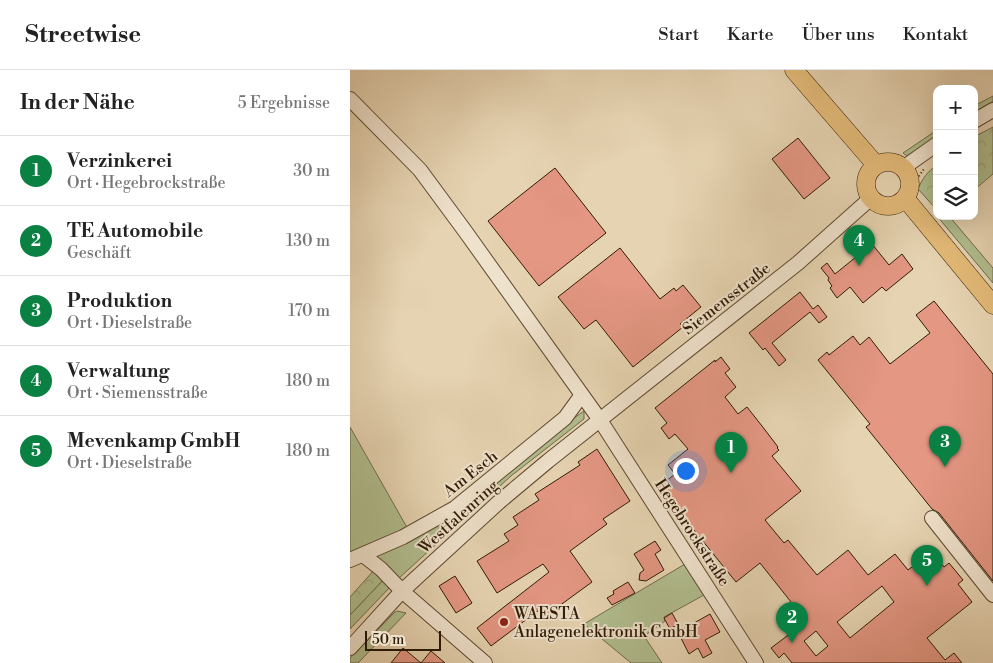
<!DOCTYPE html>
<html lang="de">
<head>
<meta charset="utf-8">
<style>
	:root { --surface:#fff; --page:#f2f2f2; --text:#222; --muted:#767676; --line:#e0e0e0; --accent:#0b8043 }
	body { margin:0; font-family:"Libre Bodoni",serif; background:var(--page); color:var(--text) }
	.controls { position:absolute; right:15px; top:15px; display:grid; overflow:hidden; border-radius:10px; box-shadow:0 5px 20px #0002 }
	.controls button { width:45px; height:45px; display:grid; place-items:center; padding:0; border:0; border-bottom:1px solid var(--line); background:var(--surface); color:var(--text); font:25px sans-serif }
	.scale { position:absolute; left:15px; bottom:12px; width:76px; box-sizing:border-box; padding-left:5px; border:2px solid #301b06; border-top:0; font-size:14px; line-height:18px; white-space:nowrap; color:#301b06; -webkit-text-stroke:4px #efe2cc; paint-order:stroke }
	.you { position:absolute; left:335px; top:400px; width:18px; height:18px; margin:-12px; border:4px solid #fff; border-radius:50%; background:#1a73e8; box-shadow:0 0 0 8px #1a73e833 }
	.badge { display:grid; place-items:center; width:32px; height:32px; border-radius:50%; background:var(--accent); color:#fff; font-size:16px; font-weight:700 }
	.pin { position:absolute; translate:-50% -41px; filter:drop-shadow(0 1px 2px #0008) }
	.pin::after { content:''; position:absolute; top:26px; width:18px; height:15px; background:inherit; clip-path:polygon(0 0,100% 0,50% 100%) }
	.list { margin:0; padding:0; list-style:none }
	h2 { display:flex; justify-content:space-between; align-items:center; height:65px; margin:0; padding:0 20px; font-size:21px }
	h2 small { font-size:16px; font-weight:400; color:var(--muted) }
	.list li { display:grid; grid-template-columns:32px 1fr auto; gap:15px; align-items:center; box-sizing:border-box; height:70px; padding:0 20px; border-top:1px solid var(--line) }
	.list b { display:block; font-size:19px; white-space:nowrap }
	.list p { margin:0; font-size:16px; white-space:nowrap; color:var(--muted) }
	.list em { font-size:16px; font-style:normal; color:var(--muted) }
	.icon { flex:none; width:28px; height:28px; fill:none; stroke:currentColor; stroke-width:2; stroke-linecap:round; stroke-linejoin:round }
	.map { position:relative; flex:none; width:643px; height:593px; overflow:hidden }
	header { display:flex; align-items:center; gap:30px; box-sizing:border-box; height:70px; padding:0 25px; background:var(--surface); border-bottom:1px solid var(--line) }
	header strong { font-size:24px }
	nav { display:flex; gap:28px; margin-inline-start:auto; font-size:18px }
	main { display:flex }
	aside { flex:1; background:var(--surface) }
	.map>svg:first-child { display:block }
	.green { fill:#b1bd8e; stroke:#706c4a }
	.forest { fill:url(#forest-crowns); stroke:#706c4a }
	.building { fill:#e49783; stroke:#301b06; fill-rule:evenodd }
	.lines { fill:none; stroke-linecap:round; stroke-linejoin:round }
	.minor-casing { stroke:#5e4931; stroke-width:16 }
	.major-casing { stroke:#301b06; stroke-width:19 }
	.path { stroke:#301b06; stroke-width:2; stroke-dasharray:1 2.5; stroke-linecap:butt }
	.minor { stroke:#efe2cc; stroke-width:14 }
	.major { stroke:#e3ba78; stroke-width:18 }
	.poi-dot { fill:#8f2418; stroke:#efe2cc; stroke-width:2 }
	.labels { text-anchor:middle; stroke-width:4; stroke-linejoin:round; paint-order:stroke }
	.street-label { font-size:16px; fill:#301b06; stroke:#efe2cc }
	.poi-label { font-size:16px; fill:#301b06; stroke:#efe2cc; text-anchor:start }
</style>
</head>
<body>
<header>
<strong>Streetwise</strong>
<nav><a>Start</a><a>Karte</a><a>Über uns</a><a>Kontakt</a></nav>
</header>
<main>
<aside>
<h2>In der Nähe<small>5 Ergebnisse</small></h2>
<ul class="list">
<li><span class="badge">1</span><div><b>Verzinkerei</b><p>Ort · Hegebrockstraße</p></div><em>30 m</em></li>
<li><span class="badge">2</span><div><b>TE Automobile</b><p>Geschäft</p></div><em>130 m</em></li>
<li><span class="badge">3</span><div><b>Produktion</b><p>Ort · Dieselstraße</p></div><em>170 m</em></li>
<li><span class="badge">4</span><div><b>Verwaltung</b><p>Ort · Siemensstraße</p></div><em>180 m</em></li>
<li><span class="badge">5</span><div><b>Mevenkamp GmbH</b><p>Ort · Dieselstraße</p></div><em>180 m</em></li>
</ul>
</aside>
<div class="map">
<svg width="643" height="593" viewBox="0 0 643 593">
	<defs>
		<pattern id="forest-crowns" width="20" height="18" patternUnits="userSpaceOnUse" patternTransform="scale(1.25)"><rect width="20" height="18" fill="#b1bd8e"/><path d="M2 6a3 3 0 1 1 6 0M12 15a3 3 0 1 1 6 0" fill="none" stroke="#99a279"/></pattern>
	</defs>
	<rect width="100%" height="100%" fill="#e6d3b1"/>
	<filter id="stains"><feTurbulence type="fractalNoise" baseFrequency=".004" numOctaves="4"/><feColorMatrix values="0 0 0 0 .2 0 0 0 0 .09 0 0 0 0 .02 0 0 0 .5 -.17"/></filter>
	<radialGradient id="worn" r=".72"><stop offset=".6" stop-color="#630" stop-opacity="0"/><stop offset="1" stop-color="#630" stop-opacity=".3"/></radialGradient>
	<g class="green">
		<polygon points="587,146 599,146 643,198 643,213"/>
		<polygon points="234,341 234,349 161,406 48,509 26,490 26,481 50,471"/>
		<polygon points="0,357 59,461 0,488"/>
		<polygon points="335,494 354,525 314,547 315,551 294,566 312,593 281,593 234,554"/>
		<polygon points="35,508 42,515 0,559 0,545"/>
		<polygon points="47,541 56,543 8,593 0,593 0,588 44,543"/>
	</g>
	<g class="forest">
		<polygon points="643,26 643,31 624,43 624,36"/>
		<polygon points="643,57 643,104 624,120 624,67"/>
		<polygon points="587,60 587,67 557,86 553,83"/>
		<path d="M587,95v45l-19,-21c4,-10 10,-18 19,-24z"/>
		<polygon points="26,498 35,508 0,545 0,527"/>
	</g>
	<g class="building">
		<polygon points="448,68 480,108 454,129 422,89"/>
		<polygon points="205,98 256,163 189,216 138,151"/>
		<polygon points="522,174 539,195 552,184 563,199 536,221 532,217 513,233 500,217 487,228 480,218 482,216 478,210 479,208 471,198 477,193 485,204"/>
		<polygon points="270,178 310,229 324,218 326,221 333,215 351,237 330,254 333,257 283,297 246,250 234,259 208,227"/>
		<polygon points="450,222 463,239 468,235 477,247 469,253 460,242 422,273 436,290 429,296 415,278 413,280 399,263"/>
		<polygon points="584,231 643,304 643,511 589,443 582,439 516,357 520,354 468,290 477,282 479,285 503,266 510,275 519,267 540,294 580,263 566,245"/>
		<path d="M371,287l9,12 -5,4 11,14 -11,10 13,17 9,-7 15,19 16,21 -1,1 2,2 -7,6 29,35 -36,29 19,23 4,-3 29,35 31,-25 20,25 27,-21 13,16 24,-18 12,15 5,-4 14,17 -5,4 14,18 -45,36 18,22 9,-7 8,10h-170l-8,-10 -5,5 -8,-10 24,-18 -3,-4 11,-9 -43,-54 -24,19 -77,-95 16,-13 -7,-9 20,-16 -13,-15 -6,5 -8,-11 6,-5 -12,-15 60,-48v2zM532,516l12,16 -44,36 -13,-16zM466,561l12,15 -12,10 -12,-15z"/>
		<polygon points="247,379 280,431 253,449 257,454 220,481 242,512 194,547 189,540 141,576 127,558 199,502 193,494 147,523 127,491 159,471 154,464 168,455 163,447 189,430 185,424 230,395 228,392"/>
		<polygon points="305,471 311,480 305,484 314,500 296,511 289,510 290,503 294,500 284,484"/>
		<polygon points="105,506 122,533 106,543 89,516"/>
		<polygon points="278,512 285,523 262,535 257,528 264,524 263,521"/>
		<polygon points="322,543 328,554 320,559 314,548"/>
		<polygon points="360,544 370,562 355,570 362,583 353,588 348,578 339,584 328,562"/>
		<polygon points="53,578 71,593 81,581 95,593 41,593"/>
	</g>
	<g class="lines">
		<defs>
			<g id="minor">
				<polyline points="0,29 70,100 115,161 250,350 406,593"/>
				<polyline points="624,51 643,40"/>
				<polyline points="553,98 587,74"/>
				<polyline points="582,448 643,525"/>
				<polyline points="13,485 31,499 52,521 135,593"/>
				<polyline points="0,490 53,467 105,438 215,348 231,326"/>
				<polyline points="0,578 52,521 149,432 198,391 448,193 521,128"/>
			</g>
			<g id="major">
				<polyline points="444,0 526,95"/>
				<circle cx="538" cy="114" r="22"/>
				<polyline points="555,128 643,235"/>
			</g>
		</defs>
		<use href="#minor" class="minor-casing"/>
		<use href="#major" class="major-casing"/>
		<g class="path">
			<circle cx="539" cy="112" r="28"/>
			<polyline points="567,109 574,99"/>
		</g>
		<use href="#minor" class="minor"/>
		<use href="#major" class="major"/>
	</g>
	<circle class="poi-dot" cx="154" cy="552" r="5"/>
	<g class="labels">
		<g class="street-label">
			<text transform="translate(376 228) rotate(-38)" y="6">Siemensstraße</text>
			<text transform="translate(120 403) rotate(-38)" y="6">Am Esch</text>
			<text transform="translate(108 446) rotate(-42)" y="6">Westfalenring</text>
			<text transform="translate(343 462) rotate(57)" y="6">Hegebrockstraße</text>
		</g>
		<g class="poi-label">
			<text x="164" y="549">WAESTA<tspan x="164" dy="18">Anlagenelektronik GmbH</tspan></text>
		</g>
	</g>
	<rect width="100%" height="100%" filter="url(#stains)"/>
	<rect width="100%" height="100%" fill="url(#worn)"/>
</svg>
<div class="controls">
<button>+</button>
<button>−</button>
<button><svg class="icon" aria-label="layers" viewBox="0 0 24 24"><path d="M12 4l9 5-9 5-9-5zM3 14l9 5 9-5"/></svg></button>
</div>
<div class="scale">50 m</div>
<div class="you"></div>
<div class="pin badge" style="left:381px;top:403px">1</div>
<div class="pin badge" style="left:442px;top:573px">2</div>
<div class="pin badge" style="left:595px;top:397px">3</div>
<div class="pin badge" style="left:509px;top:196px">4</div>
<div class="pin badge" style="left:577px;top:516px">5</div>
</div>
</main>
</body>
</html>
